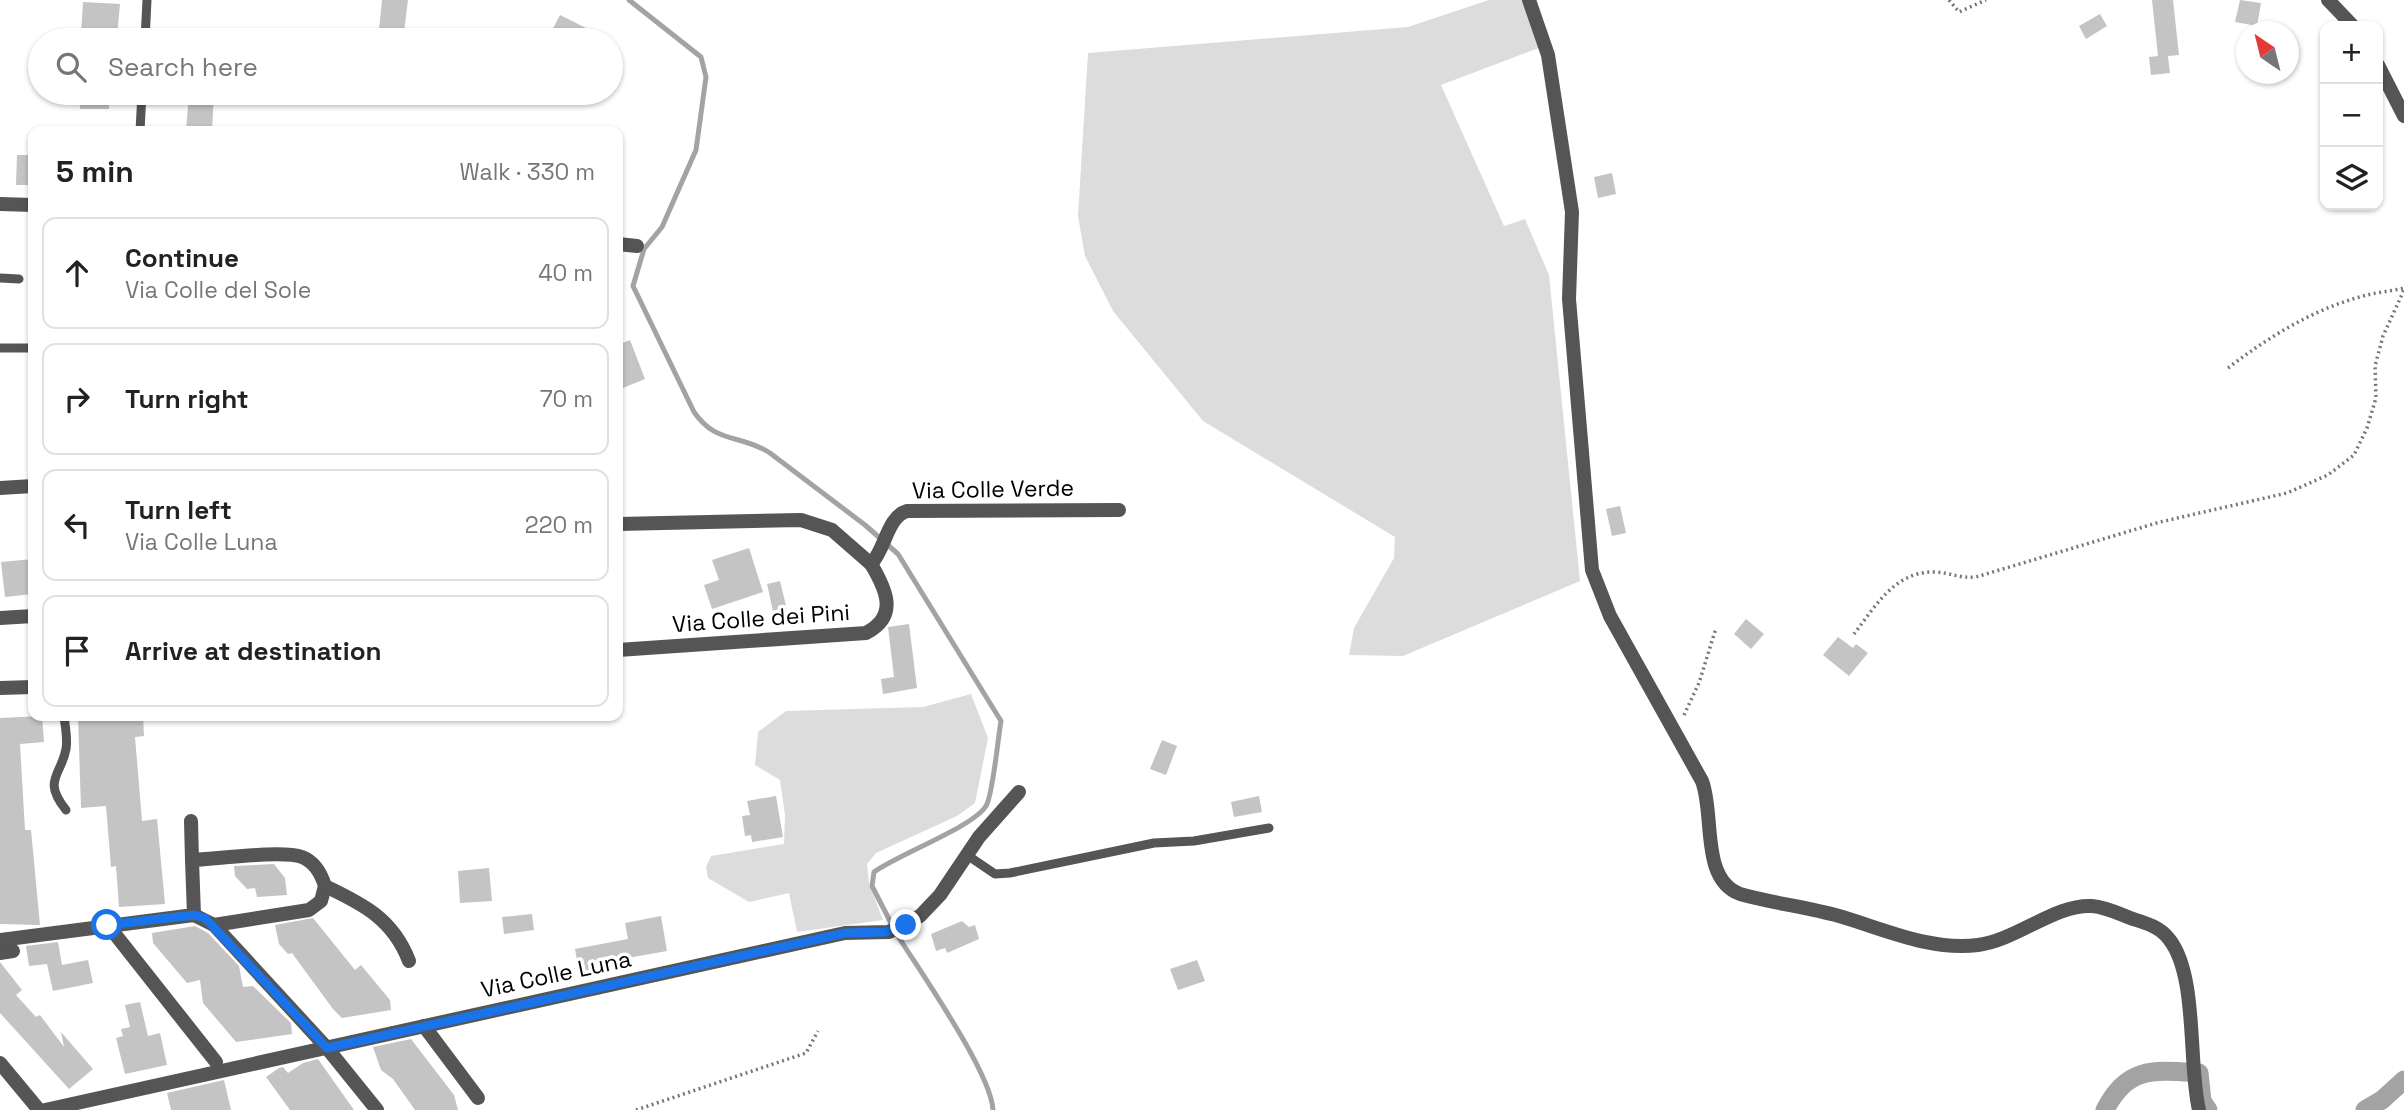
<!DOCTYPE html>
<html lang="en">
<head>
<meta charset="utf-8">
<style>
	:root { --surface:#fff; --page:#f6f6f6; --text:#222; --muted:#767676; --line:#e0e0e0 }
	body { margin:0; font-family:"Space Grotesk",sans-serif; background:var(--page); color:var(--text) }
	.controls { position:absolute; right:21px; top:21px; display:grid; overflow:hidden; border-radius:14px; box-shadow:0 2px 5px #0004 }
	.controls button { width:63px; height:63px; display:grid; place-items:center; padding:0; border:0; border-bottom:2px solid var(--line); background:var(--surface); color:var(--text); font:35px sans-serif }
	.compass { position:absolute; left:2236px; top:21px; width:63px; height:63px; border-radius:50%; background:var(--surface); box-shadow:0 2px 5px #0004; rotate:325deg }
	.stop { position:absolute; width:21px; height:21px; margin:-16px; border:5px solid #1a73e8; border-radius:50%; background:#fff }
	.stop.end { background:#1a73e8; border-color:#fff; box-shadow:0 2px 7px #0008 }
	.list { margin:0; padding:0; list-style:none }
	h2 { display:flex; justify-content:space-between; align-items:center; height:91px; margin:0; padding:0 28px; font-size:30px }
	h2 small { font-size:23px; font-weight:400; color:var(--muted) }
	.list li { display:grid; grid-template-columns:46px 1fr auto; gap:21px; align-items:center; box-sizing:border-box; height:112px; margin:0 14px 14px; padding:0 14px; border:2px solid var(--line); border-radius:14px }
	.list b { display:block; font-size:26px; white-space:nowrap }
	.list p { margin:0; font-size:23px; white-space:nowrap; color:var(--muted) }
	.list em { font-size:23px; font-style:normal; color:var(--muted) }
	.icon { flex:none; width:38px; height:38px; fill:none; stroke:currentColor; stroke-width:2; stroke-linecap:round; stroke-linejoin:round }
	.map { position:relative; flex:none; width:2404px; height:1110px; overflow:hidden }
	.search { position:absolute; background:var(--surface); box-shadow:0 2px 5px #0004; left:28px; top:28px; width:595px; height:77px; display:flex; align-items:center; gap:18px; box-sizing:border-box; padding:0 24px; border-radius:38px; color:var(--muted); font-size:26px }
	.panel { position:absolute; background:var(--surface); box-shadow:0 2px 5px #0004; left:28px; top:126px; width:595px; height:595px; border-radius:14px }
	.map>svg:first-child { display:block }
	.green { fill:#dcdcdc }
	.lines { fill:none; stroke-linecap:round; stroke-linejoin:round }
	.stream { stroke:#a3a3a3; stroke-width:5 }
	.canal { stroke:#a3a3a3; stroke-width:19 }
	.building { fill:#c4c4c4 }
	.path { stroke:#777; stroke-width:3.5; stroke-dasharray:2 3.5; stroke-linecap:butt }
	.lane { stroke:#555; stroke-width:9 }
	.street { stroke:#555; stroke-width:14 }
	.route { stroke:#1a73e8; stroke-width:9 }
	.labels { text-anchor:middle; stroke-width:7; stroke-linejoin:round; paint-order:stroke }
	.street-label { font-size:23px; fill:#000; stroke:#fff }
</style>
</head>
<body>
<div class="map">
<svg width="2404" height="1110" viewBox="0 0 2404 1110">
	<rect width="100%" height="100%" fill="#fff"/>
	<g class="green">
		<polygon points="1489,0 1524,0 1544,46 1441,85 1504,226 1525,219 1549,275 1580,581 1403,656 1349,655 1354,628 1394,558 1395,537 1203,421 1113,311 1085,256 1078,216 1088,53 1408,27"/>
		<polygon points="971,694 988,738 975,803 957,816 876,853 867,864 869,884 883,920 797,932 789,893 749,902 708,878 706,867 711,856 784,844 785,815 780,780 755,765 758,732 786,711 923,707"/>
	</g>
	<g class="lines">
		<g class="stream">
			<path d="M629,0l72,57 5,20 -10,73 -34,77 -18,22 -11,37 61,126c23,33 45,21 76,41l95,72 33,29 103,167c-3,16 -8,74 -15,85 -13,21 -87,48 -112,66l-2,14 20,39"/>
			<path d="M896,933c23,37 95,139 97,177"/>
		</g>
		<g class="canal">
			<path d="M2105,1110c22,-44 49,-40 94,-37l3,28 6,9"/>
			<polyline points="2365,1110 2382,1100 2404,1080"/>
		</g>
	</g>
	<g class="building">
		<polygon points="382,0 408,0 403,40 378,40"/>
		<polygon points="2152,0 2173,0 2179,55 2168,56 2170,73 2151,75 2149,57 2158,56"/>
		<polygon points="2240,0 2261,3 2257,26 2235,22"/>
		<polygon points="83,2 120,4 117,36 81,34"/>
		<polygon points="2100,14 2107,26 2086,39 2079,26"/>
		<polygon points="560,15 610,40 547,40"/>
		<rect x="80" y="93" width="29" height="16"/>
		<polygon points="189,93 214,93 212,131 186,131"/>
		<polygon points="17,155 33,155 33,185 16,185"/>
		<polygon points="1612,173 1616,194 1598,198 1594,177"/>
		<polygon points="630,340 645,379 618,390 618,345"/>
		<polygon points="1620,506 1626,533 1612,536 1606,509"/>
		<polygon points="749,548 763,592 712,609 704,585 719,580 712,560"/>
		<polygon points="33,559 33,594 5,597 1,562"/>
		<polygon points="780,581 788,614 774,616 767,584"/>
		<polygon points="1746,619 1764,634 1751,649 1734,634"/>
		<polygon points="909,624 917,688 883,694 881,679 894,677 888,627"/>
		<polygon points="1838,637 1853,648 1856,644 1868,653 1849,676 1823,655"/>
		<polygon points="42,716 44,742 20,744 25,830 31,830 40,925 0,924 0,718"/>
		<polygon points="78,716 143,716 144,736 135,737 142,821 157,819 165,904 119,907 116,866 111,867 106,806 81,808"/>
		<polygon points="1162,740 1177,746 1166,775 1150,769"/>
		<polygon points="776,796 783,837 752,842 751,835 745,836 742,816 750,815 747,801"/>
		<polygon points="1259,796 1262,812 1234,817 1231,802"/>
		<polygon points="274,864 285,878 287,895 257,897 255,888 247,889 235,876 234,866"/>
		<polygon points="489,868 492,901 460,903 458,871"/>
		<polygon points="532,914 534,930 504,934 502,917"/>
		<polygon points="661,916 667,951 616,960 617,965 579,972 575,949 628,939 625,923"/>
		<polygon points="313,918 355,970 361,965 390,1000 391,1010 342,1018 333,1009 292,953 288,954 279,944 275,925"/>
		<polygon points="962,921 969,927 975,925 979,939 947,953 945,948 936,951 931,934"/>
		<polygon points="195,926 208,933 239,966 243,987 253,986 291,1023 292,1034 236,1042 203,1003 200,980 187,983 153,943 152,933"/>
		<polygon points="58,942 62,965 88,960 93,983 53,991 47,964 29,966 26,946"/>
		<polygon points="1197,960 1205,981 1178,990 1170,969"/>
		<polygon points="0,962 22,990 16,995 36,1017 40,1015 64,1047 61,1032 93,1069 69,1089 0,1013"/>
		<polygon points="140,1002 148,1036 160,1033 167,1065 125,1074 116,1038 123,1036 121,1029 130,1027 125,1005"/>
		<polygon points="411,1039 454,1095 458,1110 415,1110 393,1079 381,1070 373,1047"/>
		<polygon points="318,1059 354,1110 290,1110 266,1077 279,1068 283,1067 288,1073 303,1063"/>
		<polygon points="224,1080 231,1110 171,1110 167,1093"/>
	</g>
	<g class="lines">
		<g class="path">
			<polyline points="1949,0 1959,12 1986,0"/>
			<path d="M2228,368c42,-32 87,-60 139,-73 12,-3 25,-4 37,-7"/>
			<path d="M1854,634c21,-27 40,-62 79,-62 16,0 27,7 43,5l184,-55 127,-29 41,-18 26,-20 13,-27 9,-30 -1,-32 8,-30 21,-46"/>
			<polyline points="1684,715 1699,683 1716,628"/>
			<polyline points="636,1110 806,1053 818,1031"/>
		</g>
		<g class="lane">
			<polyline points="145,40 147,0"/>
			<polyline points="140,131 142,93"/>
			<polyline points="0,278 19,279"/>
			<polyline points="0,348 33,348"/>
			<path d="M64,716c1,10 4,23 2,33 -5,27 -24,31 0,61"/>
			<polyline points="967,855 995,874 1010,873 1154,843 1194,841 1269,828"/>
		</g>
		<g class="street">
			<path d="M1529,0l19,55 24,157 -3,87 23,271 18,46 92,165c13,34 -2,98 38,113 32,9 66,13 99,22 45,13 91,35 139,29 39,-5 77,-41 114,-39 14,1 28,8 41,13 13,4 27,8 36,20 29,36 19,125 30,171"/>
			<polyline points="2328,0 2353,26"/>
			<polyline points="2378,65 2404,116"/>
			<polyline points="0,204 33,205"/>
			<polyline points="618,244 637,246"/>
			<polyline points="0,488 33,486"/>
			<path d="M618,524l183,-4 31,10 39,34c15,-16 16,-47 36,-53l212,-1"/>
			<polyline points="0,618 33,616"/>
			<path d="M618,650l248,-17c33,-17 20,-44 5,-69"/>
			<polyline points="0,688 33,687"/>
			<polyline points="191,821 192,860"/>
			<polyline points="194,915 214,925 327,1048 377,1110"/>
			<polyline points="107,924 216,1062"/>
			<polyline points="214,925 309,910 321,901 325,886"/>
			<path d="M0,940l194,-25 -2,-55c24,-1 90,-10 110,-3 13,5 19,16 23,29 38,18 68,33 84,75"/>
			<polyline points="0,953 13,951"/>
			<polyline points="424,1026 478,1098"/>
			<polyline points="0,1063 39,1110"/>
			<polyline points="45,1110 845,933 889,932 920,916 940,895 979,837 1019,792"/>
		</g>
	</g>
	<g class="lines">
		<polyline class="route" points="107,925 194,915 205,918 327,1048 845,933 885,932 906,925"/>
	</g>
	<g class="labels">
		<g class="street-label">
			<text transform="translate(993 489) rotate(-1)" y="8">Via Colle Verde</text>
			<text transform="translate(761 618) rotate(-4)" y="8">Via Colle dei Pini</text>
			<text transform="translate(556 974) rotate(-12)" y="8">Via Colle Luna</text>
		</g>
	</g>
</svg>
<div class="controls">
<button>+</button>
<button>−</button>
<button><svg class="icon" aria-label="layers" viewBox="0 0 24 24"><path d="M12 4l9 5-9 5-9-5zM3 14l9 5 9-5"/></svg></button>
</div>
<svg class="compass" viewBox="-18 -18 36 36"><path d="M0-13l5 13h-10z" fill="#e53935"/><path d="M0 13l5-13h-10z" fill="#767676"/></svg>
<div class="stop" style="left:107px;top:925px"></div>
<div class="stop end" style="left:906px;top:925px"></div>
<div class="search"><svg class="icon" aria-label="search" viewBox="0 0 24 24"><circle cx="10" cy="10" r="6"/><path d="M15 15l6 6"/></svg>Search here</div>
<section class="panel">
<h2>5 min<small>Walk · 330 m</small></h2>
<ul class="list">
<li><svg class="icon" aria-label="ahead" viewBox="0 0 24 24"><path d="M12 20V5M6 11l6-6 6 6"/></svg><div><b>Continue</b><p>Via Colle del Sole</p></div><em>40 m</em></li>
<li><svg class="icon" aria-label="right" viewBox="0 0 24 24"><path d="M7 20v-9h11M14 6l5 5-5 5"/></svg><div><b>Turn right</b></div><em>70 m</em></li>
<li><svg class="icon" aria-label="left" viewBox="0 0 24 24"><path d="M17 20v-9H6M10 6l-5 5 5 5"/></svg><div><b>Turn left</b><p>Via Colle Luna</p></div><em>220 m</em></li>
<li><svg class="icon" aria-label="arrive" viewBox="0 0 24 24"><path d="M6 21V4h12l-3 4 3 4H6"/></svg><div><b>Arrive at destination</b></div></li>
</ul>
</section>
</div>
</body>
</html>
